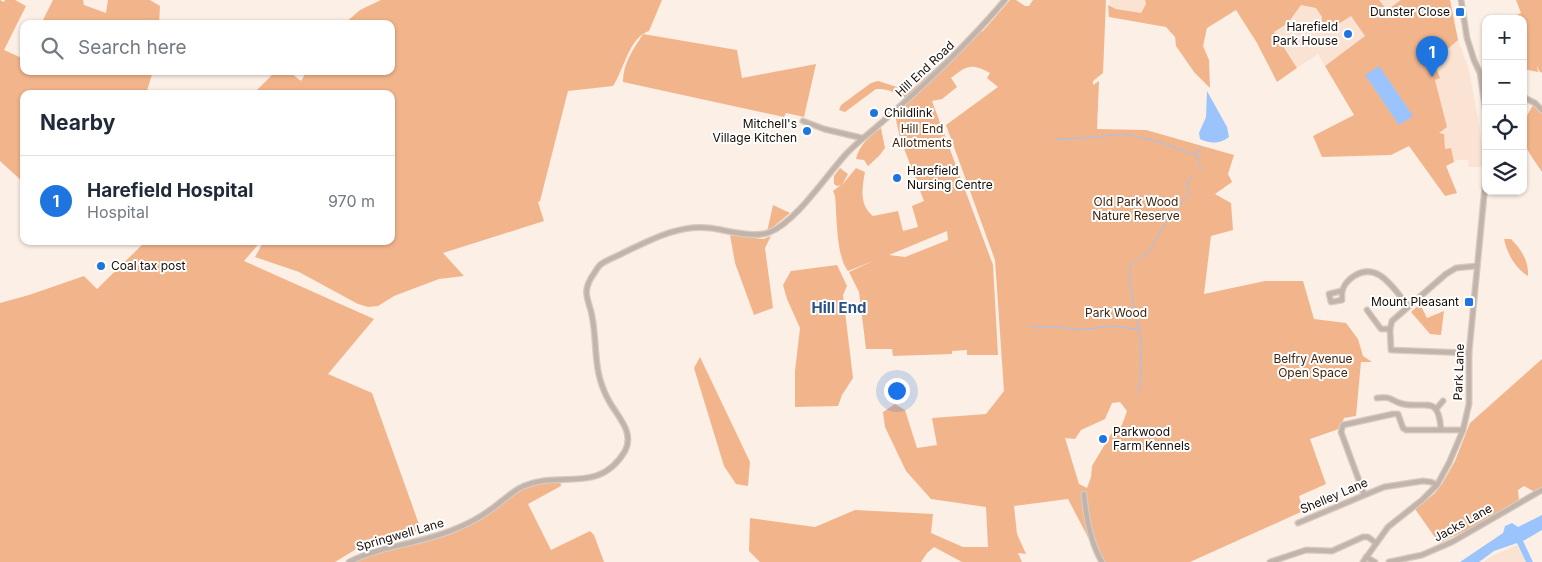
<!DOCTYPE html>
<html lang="en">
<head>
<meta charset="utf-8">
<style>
	:root { --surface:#fff; --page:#f6f6f7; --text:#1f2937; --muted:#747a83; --line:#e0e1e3; --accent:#1f75df }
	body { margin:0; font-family:Inter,sans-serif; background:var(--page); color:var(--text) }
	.controls { position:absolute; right:15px; top:15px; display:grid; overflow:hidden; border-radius:10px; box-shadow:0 1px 4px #0004 }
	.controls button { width:45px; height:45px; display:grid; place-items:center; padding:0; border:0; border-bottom:1px solid var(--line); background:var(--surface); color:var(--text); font:25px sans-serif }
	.you { position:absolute; left:896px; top:390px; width:18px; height:18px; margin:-12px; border:4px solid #fff; border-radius:50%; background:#1a73e8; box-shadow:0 0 0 8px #1a73e833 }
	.badge { display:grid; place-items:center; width:32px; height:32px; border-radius:50%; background:var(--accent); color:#fff; font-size:16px; font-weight:700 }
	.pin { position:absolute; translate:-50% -41px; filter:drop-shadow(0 1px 2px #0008) }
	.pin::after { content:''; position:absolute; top:26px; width:18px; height:15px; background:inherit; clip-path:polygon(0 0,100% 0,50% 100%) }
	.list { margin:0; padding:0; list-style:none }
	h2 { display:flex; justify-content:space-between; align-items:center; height:65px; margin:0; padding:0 20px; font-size:21px }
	h2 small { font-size:16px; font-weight:400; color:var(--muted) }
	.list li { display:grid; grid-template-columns:32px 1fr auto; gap:15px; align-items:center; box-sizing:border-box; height:90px; padding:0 20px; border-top:1px solid var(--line) }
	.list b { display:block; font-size:19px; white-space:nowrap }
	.list p { margin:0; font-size:16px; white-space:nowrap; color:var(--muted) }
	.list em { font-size:16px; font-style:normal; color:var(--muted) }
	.icon { flex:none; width:28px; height:28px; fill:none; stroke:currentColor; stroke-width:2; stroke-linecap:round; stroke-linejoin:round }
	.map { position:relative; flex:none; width:1542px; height:562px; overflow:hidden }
	.search { position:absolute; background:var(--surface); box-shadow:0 1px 4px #0004; left:20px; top:20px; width:375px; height:55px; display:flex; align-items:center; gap:12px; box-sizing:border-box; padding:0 18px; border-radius:10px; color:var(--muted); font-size:19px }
	.panel { position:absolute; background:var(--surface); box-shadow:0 1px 4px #0004; left:20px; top:90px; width:375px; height:155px; border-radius:10px }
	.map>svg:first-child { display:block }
	.built { fill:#fae3d3 }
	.green { fill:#f2b58b; fill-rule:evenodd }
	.water { fill:#9bc4fd }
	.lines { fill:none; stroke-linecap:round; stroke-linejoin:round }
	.stream { stroke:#9bc4fd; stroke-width:1 }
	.minor-casing { stroke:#d7cbc2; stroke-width:7 }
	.minor { stroke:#c2b4ab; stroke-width:4.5 }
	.poi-dot { fill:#1f75df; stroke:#fff; stroke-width:2 }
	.labels { text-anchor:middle; stroke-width:4; stroke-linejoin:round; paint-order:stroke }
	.poi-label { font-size:12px; fill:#160c05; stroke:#fff; text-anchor:end }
	.street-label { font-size:12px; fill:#160c05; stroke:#fff }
	.park-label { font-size:12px; fill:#42240d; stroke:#fff }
	.quarter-label { font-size:15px; font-weight:bold; fill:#295187; stroke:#fff }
</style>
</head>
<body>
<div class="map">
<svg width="1542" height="562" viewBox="0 0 1542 562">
	<rect width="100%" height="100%" fill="#fcefe6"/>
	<g class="built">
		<polygon points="1110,0 1145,0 1146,4 1141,13 1116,9 1109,5"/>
		<polygon points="1231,0 1450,0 1458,40 1469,70 1479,124 1483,151 1483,167 1469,167 1468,160 1458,160 1445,166 1394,84 1381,20 1363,39 1325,66 1318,54 1297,68 1274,32"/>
		<polygon points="1517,545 1526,562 1484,562 1492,556"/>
	</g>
	<g class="green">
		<polygon points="0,0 4,2 5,0 15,0 26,6 4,50 24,59 24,71 153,71 146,94 24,94 24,183 0,161"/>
		<polygon points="53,0 83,0 84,5 106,13 108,0 150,0 160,6 159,24 41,24"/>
		<path d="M381,0h281l-13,31c-20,6 -25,39 -36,55l-45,5 -28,110 -2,1 6,19 -101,32 21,23 -25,3 -45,17 -16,10 -10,1 -10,-3 -59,-32 -44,-15 9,-16h127v-147h-138l23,-23h12l13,10 6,-10h84v-47h-47l16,-14z"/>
		<path d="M1010,0h6l9,6h4l4,-6h73l-3,73 -10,8v4l6,-4 -2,48 49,1 88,25 -6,19 4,8 -17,12 16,9 2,27 -22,6 -7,58 61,-13h38l11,38 32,4 12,16 5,17 9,6h-11l-5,54 -12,2 -4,10 -4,2 -26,9 16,45 -27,12 4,15 -113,51h-89l-33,-63 -54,7 3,28 9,20 -8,-1 4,9h-60l-28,-15 -7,6 -6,9h-161l-11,-11 1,-33 65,9 40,-17 78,4 -2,19 32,14h25l-2,-40 -55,-8 -25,-28 -21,-44 -2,-15 12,-8 10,6 12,38 20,-3 -5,-27 54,-4 18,-23 -9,-131 -49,-135 52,-38 -11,-9 3,-5c-18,-10 -23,-8 -39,5l6,9 -15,12 -10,2 61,164 5,90h-31v-5l-15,1v3l-59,2 -1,-7h-26l-7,-57 -10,-20 24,-11 -25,10c-12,-14 -11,-57 -13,-75l-2,-5 8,-6 -4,1 -3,-2v-8l6,-8 8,6 -6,11 14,-17 9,4c-3,16 -6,33 8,44l25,-5 5,20 15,-4 -6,-21 12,-5 -24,-63 -5,-23 15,-15c-11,-6 -22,-12 -34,-11l-31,23 -6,-2 2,-5 30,-22 7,-2 32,10 62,-56 11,-4zM947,231l1,9 -43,17 -16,-2zM1120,402l7,9 -5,14 -11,9 -19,32 -1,11 -4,11 -8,-4 -14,-46 10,1 6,-9 24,-11 7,-16z"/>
		<polygon points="1145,0 1379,0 1387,10 1401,0 1450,0 1458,40 1443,53 1432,58 1440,78 1435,80 1447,127 1439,133 1444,134 1445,149 1451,148 1454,162 1446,166 1457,193 1445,196 1409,146 1391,155 1322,157 1313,136 1354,115 1325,66 1365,36 1351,16 1335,26 1326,28 1321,25 1322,17 1316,8 1301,5 1288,23 1274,32 1297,68 1277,82 1257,43 1236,10 1207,28 1203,46 1209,60 1210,88 1194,72 1176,46 1175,37 1166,27 1109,17 1108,5 1116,9 1141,13 1146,4"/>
		<polygon points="1516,0 1542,0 1542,73 1539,71 1537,65 1538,72 1523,69 1523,19 1508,19 1521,13"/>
		<path d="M643,34l94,16 5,28 74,-14 -12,53 -18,-4 -2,4 -161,-35c0,-19 10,-32 20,-48z"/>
		<path d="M1533,105l9,9v58c-18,-27 -28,-36 -9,-67z"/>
		<path d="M881,128l4,20 -6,8 -11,10 -4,-6 -8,-1c3,-13 13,-23 25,-31z"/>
		<polygon points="773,205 790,213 767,232"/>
		<polygon points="730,235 763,239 771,236 765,248 773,308 754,315 735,263"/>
		<path d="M1504,239h7c10,10 18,22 17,37 -13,-8 -21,-23 -24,-37z"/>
		<polygon points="146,241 261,241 244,261 374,319 328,374 372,393 421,530 358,548 335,562 0,562 0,303 29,295 84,276 97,289"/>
		<polygon points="837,265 847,286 843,295 853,378 842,395 838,406 795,407 795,371 800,328 787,299 783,285 791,271"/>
		<polygon points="1420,304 1427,318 1444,311 1441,335 1430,334 1411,312"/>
		<polygon points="700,357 750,462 748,486 736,484 724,466 694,368"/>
		<polygon points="1542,359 1542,487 1535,492 1524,486 1518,490 1519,501 1465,531 1439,543 1415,509 1434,494 1442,484 1455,461 1470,423"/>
		<polygon points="560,480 561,486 528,504 551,550 590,531 594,535 604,562 351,562 391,547 438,538 466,525 522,488 540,482"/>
	</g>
	<g class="water">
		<polygon points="1379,66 1413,116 1399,125 1365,75"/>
		<path d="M1207,91l20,36 2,10c-9,7 -19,7 -29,2l-1,-6 7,-16z"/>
		<polygon points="1542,515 1542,530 1523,541 1533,562 1526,562 1517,543 1494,551 1479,562 1460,562 1503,533 1505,526 1512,523 1518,527"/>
	</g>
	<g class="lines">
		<g class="stream">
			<polyline points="1056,139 1085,138 1125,134 1156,141 1197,155"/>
			<polyline points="1201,168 1197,155 1201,147"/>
			<polyline points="1031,327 1064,327 1077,330 1111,326 1139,329"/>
			<path d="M1139,393c2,-20 4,-38 1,-58 -4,-25 -12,-43 -10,-69l18,-14 23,-37 19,-22 -4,-8 5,-8"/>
		</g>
		<defs>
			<g id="minor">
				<polyline points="1461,0 1467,38 1474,60 1480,73 1486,113"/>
				<polyline points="1523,97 1535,103 1542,110"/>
				<polyline points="803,121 824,129 862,138"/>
				<path d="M1341,291l-12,3 2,8 11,-2c-1,-9 1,-15 8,-21 26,-22 44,10 58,27"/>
				<polyline points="1367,310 1381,329 1390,329"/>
				<polyline points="1469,353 1391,350 1390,329 1392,321 1446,274 1456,268 1477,266"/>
				<path d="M1377,398c17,-2 13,3 26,6 23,5 35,-10 38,25"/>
				<polyline points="1436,409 1443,401"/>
				<path d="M1084,494c2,23 6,48 18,68"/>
				<polyline points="1364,494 1341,432 1343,425 1393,414 1398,414 1403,428 1406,430 1463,430"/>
				<polyline points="1298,523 1384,487 1423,481 1431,482 1437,485"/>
				<polyline points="1366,557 1375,562"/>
				<path d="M349,562c33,-17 72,-18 106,-33 18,-7 34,-17 48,-29 7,-5 13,-11 21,-14 36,-16 75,9 101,-35 10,-19 -8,-35 -16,-50 -17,-30 -11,-55 -17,-85 -3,-16 -10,-22 -1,-38 3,-4 6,-10 9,-13 6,-5 16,-8 23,-12 27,-13 56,-29 87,-25 16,2 45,11 60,4 27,-11 57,-58 78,-80 13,-13 28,-24 42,-37 41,-36 80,-74 115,-115"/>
				<polyline points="1270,562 1306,550 1332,551 1363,537 1368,537 1376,543"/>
				<polyline points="1363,562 1388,527 1422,500 1437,485 1449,463 1463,430 1469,404 1469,353 1486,175"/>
				<polyline points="1389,562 1422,555 1452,542 1542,490"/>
			</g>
		</defs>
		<use href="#minor" class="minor-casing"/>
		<use href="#minor" class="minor"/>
	</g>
	<g class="poi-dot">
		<rect x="1455" y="7" width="10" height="10" rx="2.5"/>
		<circle cx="1348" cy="34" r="5"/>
		<circle cx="874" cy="113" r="5"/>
		<circle cx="807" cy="131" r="5"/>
		<circle cx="897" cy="178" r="5"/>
		<circle cx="101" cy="266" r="5"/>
		<rect x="1464" y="297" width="10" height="10" rx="2.5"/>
		<circle cx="1103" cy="439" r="5"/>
	</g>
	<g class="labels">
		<g class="poi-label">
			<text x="1450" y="16">Dunster Close</text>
			<text x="1338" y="31">Harefield<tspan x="1338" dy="14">Park House</tspan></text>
			<text x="884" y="117" text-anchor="start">Childlink</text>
			<text x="797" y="128">Mitchell's<tspan x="797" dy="14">Village Kitchen</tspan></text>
			<text x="907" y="175" text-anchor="start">Harefield<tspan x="907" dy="14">Nursing Centre</tspan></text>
			<text x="111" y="270" text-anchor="start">Coal tax post</text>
			<text x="1459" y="306">Mount Pleasant</text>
			<text x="1113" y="436" text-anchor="start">Parkwood<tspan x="1113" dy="14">Farm Kennels</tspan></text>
		</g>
		<g class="street-label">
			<text transform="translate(925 69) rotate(-43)" y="4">Hill End Road</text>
			<text transform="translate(1459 372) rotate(-88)" y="4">Park Lane</text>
			<text transform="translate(1334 496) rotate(-23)" y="4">Shelley Lane</text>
			<text transform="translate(1463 523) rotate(-29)" y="4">Jacks Lane</text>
			<text transform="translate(400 535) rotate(-16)" y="4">Springwell Lane</text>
		</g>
		<g class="park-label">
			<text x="922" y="133">Hill End<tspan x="922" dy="14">Allotments</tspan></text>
			<text x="1136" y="206">Old Park Wood<tspan x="1136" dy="14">Nature Reserve</tspan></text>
			<text x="1116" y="317">Park Wood</text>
			<text x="1313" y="363">Belfry Avenue<tspan x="1313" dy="14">Open Space</tspan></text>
		</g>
		<g class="quarter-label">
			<text x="839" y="313">Hill End</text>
		</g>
	</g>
</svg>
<div class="controls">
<button>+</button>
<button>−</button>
<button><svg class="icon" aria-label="locate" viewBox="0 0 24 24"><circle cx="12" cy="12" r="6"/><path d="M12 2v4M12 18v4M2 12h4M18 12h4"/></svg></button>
<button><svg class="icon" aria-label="layers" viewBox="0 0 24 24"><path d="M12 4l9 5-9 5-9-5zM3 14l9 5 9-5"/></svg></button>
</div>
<div class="you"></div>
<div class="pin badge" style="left:1432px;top:77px">1</div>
<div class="search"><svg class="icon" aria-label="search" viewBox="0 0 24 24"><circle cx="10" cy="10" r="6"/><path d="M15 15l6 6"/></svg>Search here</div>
<section class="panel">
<h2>Nearby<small></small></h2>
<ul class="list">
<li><span class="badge">1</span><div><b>Harefield Hospital</b><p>Hospital</p></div><em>970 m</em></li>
</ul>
</section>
</div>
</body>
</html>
